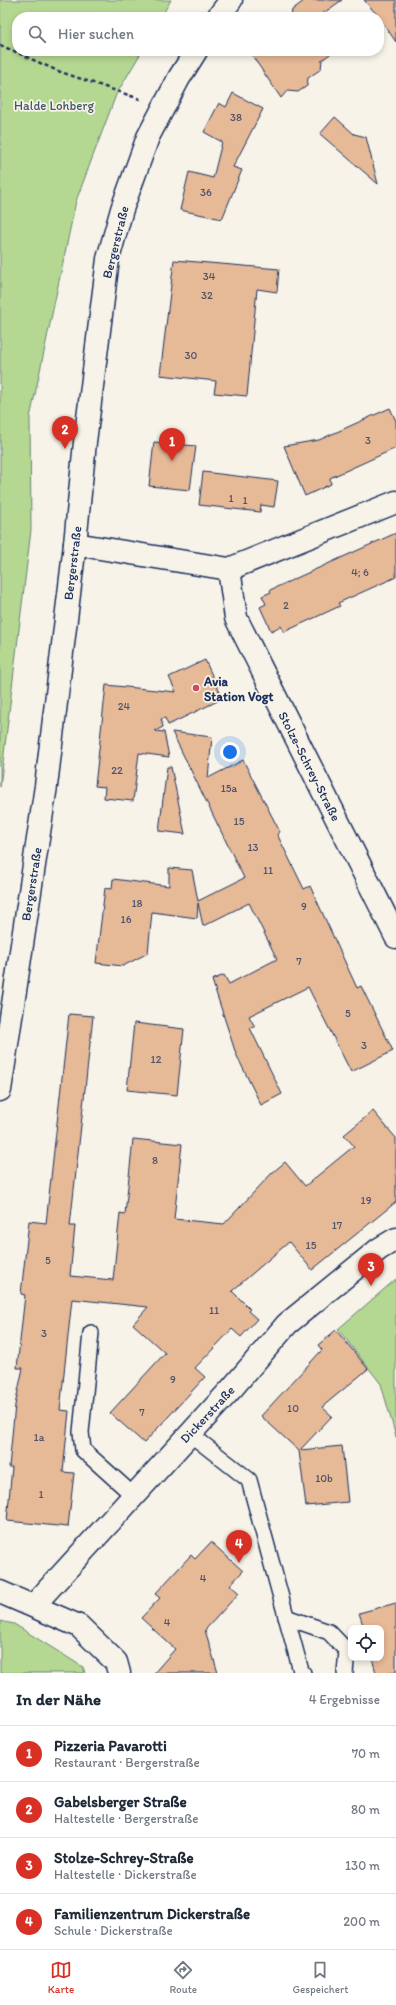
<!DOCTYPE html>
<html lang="de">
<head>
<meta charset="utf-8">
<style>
	:root { --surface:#fff; --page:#f6f6f7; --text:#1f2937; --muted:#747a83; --line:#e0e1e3; --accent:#d93025 }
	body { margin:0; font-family:Itim,sans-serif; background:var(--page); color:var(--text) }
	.controls { position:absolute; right:12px; bottom:12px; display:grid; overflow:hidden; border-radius:8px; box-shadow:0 2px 6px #0003 }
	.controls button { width:36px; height:36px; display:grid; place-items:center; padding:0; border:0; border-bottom:1px solid var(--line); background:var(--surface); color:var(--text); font:20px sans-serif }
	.you { position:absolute; left:230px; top:752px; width:14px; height:14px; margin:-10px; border:3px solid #fff; border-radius:50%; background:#1a73e8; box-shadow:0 0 0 6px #1a73e833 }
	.badge { display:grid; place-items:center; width:26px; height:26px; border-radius:50%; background:var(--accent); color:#fff; font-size:13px; font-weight:700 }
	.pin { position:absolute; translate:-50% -33px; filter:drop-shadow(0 1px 2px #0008) }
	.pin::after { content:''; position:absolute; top:21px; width:14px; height:12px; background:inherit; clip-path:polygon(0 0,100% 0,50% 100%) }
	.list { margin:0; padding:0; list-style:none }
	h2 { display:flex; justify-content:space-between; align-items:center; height:52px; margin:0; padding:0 16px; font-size:17px }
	h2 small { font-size:13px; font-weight:400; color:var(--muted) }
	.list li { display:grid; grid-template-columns:26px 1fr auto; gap:12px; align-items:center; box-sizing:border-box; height:56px; padding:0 16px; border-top:1px solid var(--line) }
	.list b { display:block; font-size:15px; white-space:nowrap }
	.list p { margin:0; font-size:13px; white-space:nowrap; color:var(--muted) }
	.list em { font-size:13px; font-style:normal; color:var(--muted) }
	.icon { flex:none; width:22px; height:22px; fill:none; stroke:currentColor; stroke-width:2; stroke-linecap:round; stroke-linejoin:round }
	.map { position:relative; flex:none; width:396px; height:1673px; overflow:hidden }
	.search { position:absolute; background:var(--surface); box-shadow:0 2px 6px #0003; left:12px; right:12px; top:12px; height:44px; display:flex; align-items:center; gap:10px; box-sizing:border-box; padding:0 14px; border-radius:16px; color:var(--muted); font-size:15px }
	.sheet { height:276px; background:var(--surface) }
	nav { display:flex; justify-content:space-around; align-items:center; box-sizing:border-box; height:56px; border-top:1px solid var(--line); background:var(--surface); font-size:11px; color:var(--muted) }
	nav a { display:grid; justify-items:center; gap:2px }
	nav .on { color:var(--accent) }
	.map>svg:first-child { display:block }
	.green { fill:#b4d791; stroke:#688378 }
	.building { fill:#e6b997; stroke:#1b2f5e }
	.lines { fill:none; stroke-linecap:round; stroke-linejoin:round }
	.service-casing { stroke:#1b2f5e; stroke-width:18 }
	.minor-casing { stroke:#1b2f5e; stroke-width:25 }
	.secondary-casing { stroke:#1b2f5e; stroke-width:25 }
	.path { stroke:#1b2f5e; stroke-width:2.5; stroke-dasharray:4 3; stroke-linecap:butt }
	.service { stroke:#f7f3e8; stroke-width:15 }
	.minor { stroke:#f7f3e8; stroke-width:22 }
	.secondary { stroke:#f7f3e8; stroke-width:22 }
	.poi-dot { fill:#d1495b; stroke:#f7f3e8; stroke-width:1.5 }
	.labels { text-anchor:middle; stroke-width:3.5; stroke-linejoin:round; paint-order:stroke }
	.number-label { font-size:11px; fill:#4e526c }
	.park-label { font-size:13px; fill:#41596b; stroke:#f7f3e8 }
	.street-label { font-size:13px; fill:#1b2f5e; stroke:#f7f3e8 }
	.poi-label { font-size:13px; font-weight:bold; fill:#1b2f5e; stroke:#f7f3e8; text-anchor:start }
</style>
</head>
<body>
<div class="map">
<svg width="396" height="1673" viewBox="0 0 396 1673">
	<rect width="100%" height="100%" fill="#f7f3e8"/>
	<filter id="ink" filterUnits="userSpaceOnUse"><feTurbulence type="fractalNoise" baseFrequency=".025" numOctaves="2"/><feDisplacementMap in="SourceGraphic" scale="8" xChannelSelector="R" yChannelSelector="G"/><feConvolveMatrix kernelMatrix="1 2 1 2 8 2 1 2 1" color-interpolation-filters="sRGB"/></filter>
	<g filter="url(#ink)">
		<g class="green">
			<polygon points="0,0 171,0 161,17 17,17 17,51 142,51 116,95 76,201 30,418 31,530 0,787"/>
			<polygon points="396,1279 396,1437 381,1384 338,1329"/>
			<polygon points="0,1621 14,1624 83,1667 85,1673 0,1673"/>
		</g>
		<g class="building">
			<polygon points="305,0 342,0 318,17 291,17 292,10"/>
			<polygon points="364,0 396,0 396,42 379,17"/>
			<polygon points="249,51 334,51 322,60 321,69 308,78 307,86 298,92 287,91 281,98"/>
			<polygon points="233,93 263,109 233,167 242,170 222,219 180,210 189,172 213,178 222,142 204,132 219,103 226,107"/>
			<polygon points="335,117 354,134 366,137 378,184 320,134"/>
			<polygon points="174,260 279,269 277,292 257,289 247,396 214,393 216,381 160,375"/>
			<polygon points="390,408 396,421 396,448 330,478 331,484 305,496 284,446 319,440"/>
			<polygon points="154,442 196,446 190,490 149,486"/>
			<polygon points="203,472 278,481 274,507 261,505 260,512 199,505"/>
			<polygon points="396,533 396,577 338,603 340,606 284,632 281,626 271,631 260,607 266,604 262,596 271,592 270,590"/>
			<polygon points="205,660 222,697 226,697 168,725 165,718 161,719 163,727 155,731 164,732 169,757 139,753 133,801 104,798 105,787 95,786 106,685 176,692 169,677"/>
			<polygon points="172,732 212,737 208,778 243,760 280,832 277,834 304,889 310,886 357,988 361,986 393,1051 351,1072 308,987 249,1016 255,1027 250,1028 282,1094 261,1105 236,1054 212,980 224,975 229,984 277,959 249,903 203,926 198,903 197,918 152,912 148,953 123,966 96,963 105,888 112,889 113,879 169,886 169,868 192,870 198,901 244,878"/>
			<polygon points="167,767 171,767 185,834 159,831"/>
			<polygon points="69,1014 93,1016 70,1226 75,1226 70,1276 113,1280 120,1213 125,1214 133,1139 182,1144 174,1219 224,1224 272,1173 285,1162 305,1186 354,1146 344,1135 373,1111 396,1138 396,1202 312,1270 289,1242 232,1291 250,1309 248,1311 257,1319 241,1337 232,1329 195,1368 205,1377 144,1443 110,1413 165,1353 133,1324 148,1307 72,1299 60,1410 69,1411 63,1472 74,1473 68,1527 7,1521 12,1467 9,1467 15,1405 23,1368 17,1368 25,1295 21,1294 29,1221 46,1223"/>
			<polygon points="134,1023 184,1029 177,1095 127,1090"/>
			<polygon points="336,1330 368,1369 322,1407 332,1416 300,1450 342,1446 348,1502 306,1506 299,1451 261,1416 322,1350 318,1345"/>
			<polygon points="211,1542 243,1571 230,1585 239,1593 205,1630 218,1673 154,1673 175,1649 141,1618 160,1598 155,1594 191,1555 195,1559"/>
			<polygon points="396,1603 396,1673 376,1673 372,1658 381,1658 381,1628 364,1628 359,1613"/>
		</g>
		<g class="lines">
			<defs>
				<g id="service">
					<polyline points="91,1333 81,1432 83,1450 134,1496"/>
					<polyline points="189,1433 249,1480 301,1671 303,1673"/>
					<polyline points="286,1617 329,1632 347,1651 345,1673"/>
				</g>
				<g id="minor">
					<polyline points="75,544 229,569 396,502"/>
					<polyline points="229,569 236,618 396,937"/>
					<polyline points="0,1592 79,1626 116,1662 119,1673"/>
					<polyline points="34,1605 233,1387 287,1324 379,1249 396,1239"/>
				</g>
				<g id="secondary">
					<polyline points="218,17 231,0"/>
					<polyline points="0,1090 46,786 75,544 85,442 108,259 122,209 148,137 179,78 196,51"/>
				</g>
			</defs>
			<use href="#service" class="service-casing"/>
			<use href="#minor" class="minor-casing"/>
			<use href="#secondary" class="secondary-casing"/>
			<polyline class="path" points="0,45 58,71 140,99"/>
			<use href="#service" class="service"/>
			<use href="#minor" class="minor"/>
			<use href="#secondary" class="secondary"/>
		</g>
	</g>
	<circle class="poi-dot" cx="196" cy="688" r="4"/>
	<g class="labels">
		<g class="number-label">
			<text x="236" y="121">38</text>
			<text x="206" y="196">36</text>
			<text x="209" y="280">34</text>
			<text x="207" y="299">32</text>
			<text x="191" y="359">30</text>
			<text x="368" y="444">3</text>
			<text x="231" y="502">1</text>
			<text x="245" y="504">1</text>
			<text x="360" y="576">4; 6</text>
			<text x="286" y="609">2</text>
			<text x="124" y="710">24</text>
			<text x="117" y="774">22</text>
			<text x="229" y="792">15a</text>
			<text x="239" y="825">15</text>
			<text x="253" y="851">13</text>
			<text x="268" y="874">11</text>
			<text x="137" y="907">18</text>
			<text x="304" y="910">9</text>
			<text x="126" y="923">16</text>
			<text x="299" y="965">7</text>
			<text x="348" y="1017">5</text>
			<text x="364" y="1049">3</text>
			<text x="156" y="1063">12</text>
			<text x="155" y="1164">8</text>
			<text x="366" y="1204">19</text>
			<text x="337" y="1229">17</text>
			<text x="311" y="1249">15</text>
			<text x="48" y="1264">5</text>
			<text x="214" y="1314">11</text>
			<text x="44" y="1337">3</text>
			<text x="173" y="1383">9</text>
			<text x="293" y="1412">10</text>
			<text x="142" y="1416">7</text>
			<text x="39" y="1441">1a</text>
			<text x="324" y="1482">10b</text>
			<text x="41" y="1498">1</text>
			<text x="203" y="1582">4</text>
			<text x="167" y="1626">4</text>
		</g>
		<g class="park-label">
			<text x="54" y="110">Halde Lohberg</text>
		</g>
		<g class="street-label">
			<text transform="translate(115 242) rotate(-76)" y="5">Bergerstraße</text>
			<text transform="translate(72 563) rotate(-83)" y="5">Bergerstraße</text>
			<text transform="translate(310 766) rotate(63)" y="5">Stolze-Schrey-Straße</text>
			<text transform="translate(31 884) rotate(-81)" y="5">Bergerstraße</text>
			<text transform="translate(207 1414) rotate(-47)" y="5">Dickerstraße</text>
		</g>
		<g class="poi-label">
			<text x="204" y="686">Avia<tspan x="204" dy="15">Station Vogt</tspan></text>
		</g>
	</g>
</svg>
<div class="controls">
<button><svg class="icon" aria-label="locate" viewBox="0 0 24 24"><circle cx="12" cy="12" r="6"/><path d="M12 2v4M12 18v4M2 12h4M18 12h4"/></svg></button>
</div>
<div class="you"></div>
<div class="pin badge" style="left:172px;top:461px">1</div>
<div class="pin badge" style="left:65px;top:449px">2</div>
<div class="pin badge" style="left:371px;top:1286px">3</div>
<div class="pin badge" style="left:239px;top:1563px">4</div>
<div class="search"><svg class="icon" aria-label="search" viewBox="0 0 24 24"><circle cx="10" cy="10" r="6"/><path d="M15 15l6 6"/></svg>Hier suchen</div>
</div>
<section class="sheet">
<h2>In der Nähe<small>4 Ergebnisse</small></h2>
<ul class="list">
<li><span class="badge">1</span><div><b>Pizzeria Pavarotti</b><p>Restaurant · Bergerstraße</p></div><em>70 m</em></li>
<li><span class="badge">2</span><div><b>Gabelsberger Straße</b><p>Haltestelle · Bergerstraße</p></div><em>80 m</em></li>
<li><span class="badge">3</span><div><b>Stolze-Schrey-Straße</b><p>Haltestelle · Dickerstraße</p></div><em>130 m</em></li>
<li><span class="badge">4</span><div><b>Familienzentrum Dickerstraße</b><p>Schule · Dickerstraße</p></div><em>200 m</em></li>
</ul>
</section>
<nav>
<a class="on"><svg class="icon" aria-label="map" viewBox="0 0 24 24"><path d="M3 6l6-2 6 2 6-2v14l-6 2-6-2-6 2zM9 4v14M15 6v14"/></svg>Karte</a>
<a><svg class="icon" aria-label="directions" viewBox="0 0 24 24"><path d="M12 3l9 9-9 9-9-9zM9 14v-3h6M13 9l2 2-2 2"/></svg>Route</a>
<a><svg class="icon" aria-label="saved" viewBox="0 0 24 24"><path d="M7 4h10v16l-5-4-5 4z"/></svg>Gespeichert</a>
</nav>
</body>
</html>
